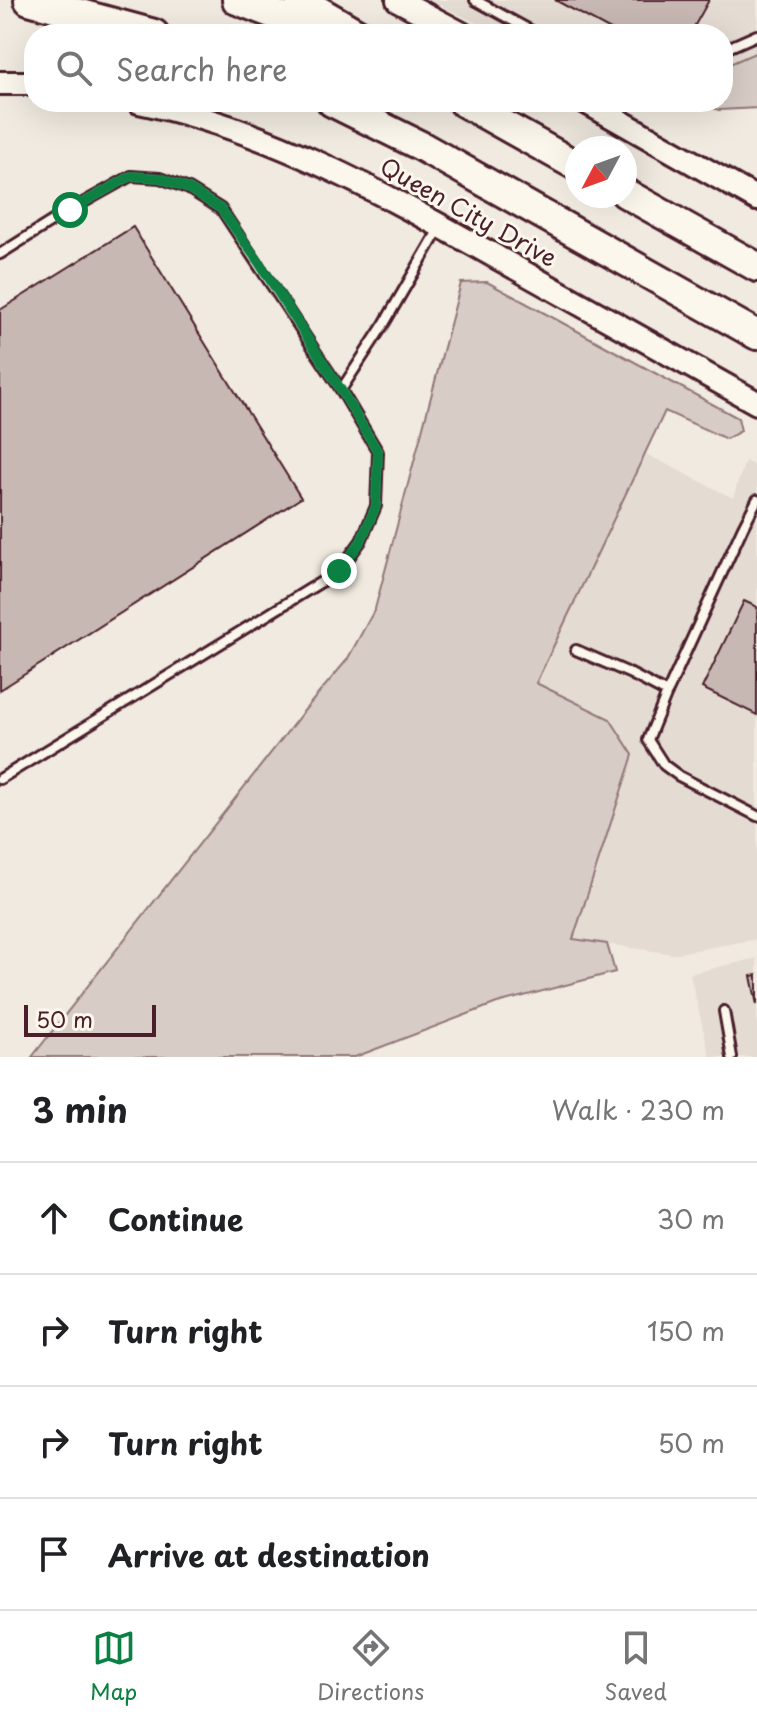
<!DOCTYPE html>
<html lang="en">
<head>
<meta charset="utf-8">
<style>
	:root { --surface:#fff; --page:#f2f2f2; --text:#202124; --muted:#757577; --line:#e0e0e0; --accent:#0b8043 }
	body { margin:0; font-family:"Playpen Sans",sans-serif; background:var(--page); color:var(--text) }
	.compass { position:absolute; left:565px; top:136px; width:72px; height:72px; border-radius:50%; background:var(--surface); box-shadow:0 8px 32px #0002; rotate:229deg }
	.scale { position:absolute; left:24px; bottom:20px; width:132px; box-sizing:border-box; padding-left:8px; border:4px solid #4a1f2b; border-top:0; font-size:22px; line-height:28px; white-space:nowrap; color:#4a1f2b; -webkit-text-stroke:6px #fbf7ec; paint-order:stroke }
	.stop { position:absolute; width:24px; height:24px; margin:-18px; border:6px solid #0b8043; border-radius:50%; background:#fff }
	.stop.end { background:#0b8043; border-color:#fff; box-shadow:0 2px 8px #0008 }
	.list { margin:0; padding:0; list-style:none }
	h2 { display:flex; justify-content:space-between; align-items:center; height:104px; margin:0; padding:0 32px; font-size:34px }
	h2 small { font-size:26px; font-weight:400; color:var(--muted) }
	.list li { display:grid; grid-template-columns:52px 1fr auto; gap:24px; align-items:center; box-sizing:border-box; height:112px; padding:0 32px; border-top:2px solid var(--line) }
	.list b { display:block; font-size:30px; white-space:nowrap }
	.list em { font-size:26px; font-style:normal; color:var(--muted) }
	.icon { flex:none; width:44px; height:44px; fill:none; stroke:currentColor; stroke-width:2; stroke-linecap:round; stroke-linejoin:round }
	.map { position:relative; flex:none; width:757px; height:1057px; overflow:hidden }
	.search { position:absolute; background:var(--surface); box-shadow:0 8px 32px #0002; left:24px; right:24px; top:24px; height:88px; display:flex; align-items:center; gap:20px; box-sizing:border-box; padding:0 28px; border-radius:32px; color:var(--muted); font-size:30px }
	.sheet { height:552px; background:var(--surface) }
	nav { display:flex; justify-content:space-around; align-items:center; box-sizing:border-box; height:112px; border-top:2px solid var(--line); background:var(--surface); font-size:22px; color:var(--muted) }
	nav a { display:grid; justify-items:center; gap:4px }
	nav .on { color:var(--accent) }
	.map>svg:first-child { display:block }
	.built { fill:#e4dbd2 }
	.green { fill:#d8ccc6; stroke:#917678; stroke-width:2 }
	.building { fill:#c8b8b3; stroke:#4a1f2b; stroke-width:2 }
	.lines { fill:none; stroke-linecap:round; stroke-linejoin:round }
	.lane-casing { stroke:#4a1f2b; stroke-width:14 }
	.secondary-casing { stroke:#4a1f2b; stroke-width:28 }
	.highway-casing { stroke:#4a1f2b; stroke-width:34 }
	.lane { stroke:#fbf7ec; stroke-width:8 }
	.secondary { stroke:#fbf7ec; stroke-width:22 }
	.highway { stroke:#fbf7ec; stroke-width:28 }
	.route { stroke:#0b8043; stroke-width:10 }
	.labels { text-anchor:middle; stroke-width:6; stroke-linejoin:round; paint-order:stroke }
	.street-label { font-size:24px; fill:#4a1f2b; stroke:#fbf7ec }
</style>
</head>
<body>
<div class="map">
<svg width="757" height="1057" viewBox="0 0 757 1057">
	<rect width="100%" height="100%" fill="#f0eae0"/>
	<filter id="ink" filterUnits="userSpaceOnUse"><feTurbulence type="fractalNoise" baseFrequency=".0125" numOctaves="2"/><feDisplacementMap in="SourceGraphic" scale="16" xChannelSelector="R" yChannelSelector="G"/><feConvolveMatrix kernelMatrix="1 2 1 2 8 2 1 2 1" color-interpolation-filters="sRGB"/></filter>
	<g filter="url(#ink)">
		<g class="built">
			<polygon points="430,0 757,0 757,52 723,67 723,34 499,34"/>
			<polygon points="644,453 733,498 745,461 757,467 757,939 673,954 573,939 632,755 536,684"/>
			<polygon points="757,958 757,1057 710,1057 690,974"/>
		</g>
		<g class="green">
			<polygon points="757,52 757,108 719,110 694,102 723,102 723,67"/>
			<polygon points="487,282 738,418 741,431 726,439 665,411 536,683 610,719 633,755 573,939 607,944 615,972 497,1003 355,1057 32,1057 303,712 347,660 375,609 461,283"/>
		</g>
		<g class="building">
			<polygon points="555,0 709,0 690,34 618,34"/>
			<polygon points="133,227 301,498 0,690 0,310"/>
			<polygon points="744,601 757,607 757,715 702,688"/>
			<polygon points="757,975 757,1005 751,976"/>
		</g>
		<g class="lines">
			<defs>
				<g id="lane">
					<polyline points="475,0 537,34"/>
					<polyline points="723,50 757,35"/>
					<polyline points="0,254 70,210 131,176 160,178 189,189 221,209 341,390"/>
					<polyline points="757,500 743,527 667,693 648,740 664,765 679,776 757,816"/>
					<polyline points="576,650 629,673 667,693"/>
					<polyline points="0,779 339,571 361,541 376,506 378,452 341,390 384,324 439,229"/>
					<polyline points="724,1011 732,1057"/>
				</g>
				<g id="secondary">
					<polyline points="398,0 462,34"/>
					<polyline points="0,83 34,83"/>
					<path d="M139,102c130,27 245,92 359,156 86,48 173,97 259,145"/>
					<polyline points="586,102 757,199"/>
				</g>
				<g id="highway">
					<polyline points="29,0 154,34"/>
					<polyline points="237,0 325,34"/>
					<polyline points="300,0 358,34"/>
					<polyline points="332,102 421,146 757,335"/>
					<polyline points="463,102 577,166"/>
					<polyline points="625,193 757,267"/>
				</g>
			</defs>
			<use href="#lane" class="lane-casing"/>
			<use href="#secondary" class="secondary-casing"/>
			<use href="#highway" class="highway-casing"/>
			<use href="#lane" class="lane"/>
			<use href="#secondary" class="secondary"/>
			<use href="#highway" class="highway"/>
		</g>
	</g>
	<g class="lines" filter="url(#ink)">
		<polyline class="route" points="70,210 131,176 160,178 189,189 221,209 258,261 341,390 378,452 376,506 361,541 339,571"/>
	</g>
	<g class="labels">
		<g class="street-label">
			<text transform="translate(468 213) rotate(29)" y="8">Queen City Drive</text>
		</g>
	</g>
</svg>
<svg class="compass" viewBox="-18 -18 36 36"><path d="M0-13l5 13h-10z" fill="#e53935"/><path d="M0 13l5-13h-10z" fill="#757577"/></svg>
<div class="scale">50 m</div>
<div class="stop" style="left:70px;top:210px"></div>
<div class="stop end" style="left:339px;top:571px"></div>
<div class="search"><svg class="icon" aria-label="search" viewBox="0 0 24 24"><circle cx="10" cy="10" r="6"/><path d="M15 15l6 6"/></svg>Search here</div>
</div>
<section class="sheet">
<h2>3 min<small>Walk · 230 m</small></h2>
<ul class="list">
<li><svg class="icon" aria-label="ahead" viewBox="0 0 24 24"><path d="M12 20V5M6 11l6-6 6 6"/></svg><div><b>Continue</b></div><em>30 m</em></li>
<li><svg class="icon" aria-label="right" viewBox="0 0 24 24"><path d="M7 20v-9h11M14 6l5 5-5 5"/></svg><div><b>Turn right</b></div><em>150 m</em></li>
<li><svg class="icon" aria-label="right" viewBox="0 0 24 24"><path d="M7 20v-9h11M14 6l5 5-5 5"/></svg><div><b>Turn right</b></div><em>50 m</em></li>
<li><svg class="icon" aria-label="arrive" viewBox="0 0 24 24"><path d="M6 21V4h12l-3 4 3 4H6"/></svg><div><b>Arrive at destination</b></div></li>
</ul>
</section>
<nav>
<a class="on"><svg class="icon" aria-label="map" viewBox="0 0 24 24"><path d="M3 6l6-2 6 2 6-2v14l-6 2-6-2-6 2zM9 4v14M15 6v14"/></svg>Map</a>
<a><svg class="icon" aria-label="directions" viewBox="0 0 24 24"><path d="M12 3l9 9-9 9-9-9zM9 14v-3h6M13 9l2 2-2 2"/></svg>Directions</a>
<a><svg class="icon" aria-label="saved" viewBox="0 0 24 24"><path d="M7 4h10v16l-5-4-5 4z"/></svg>Saved</a>
</nav>
</body>
</html>
